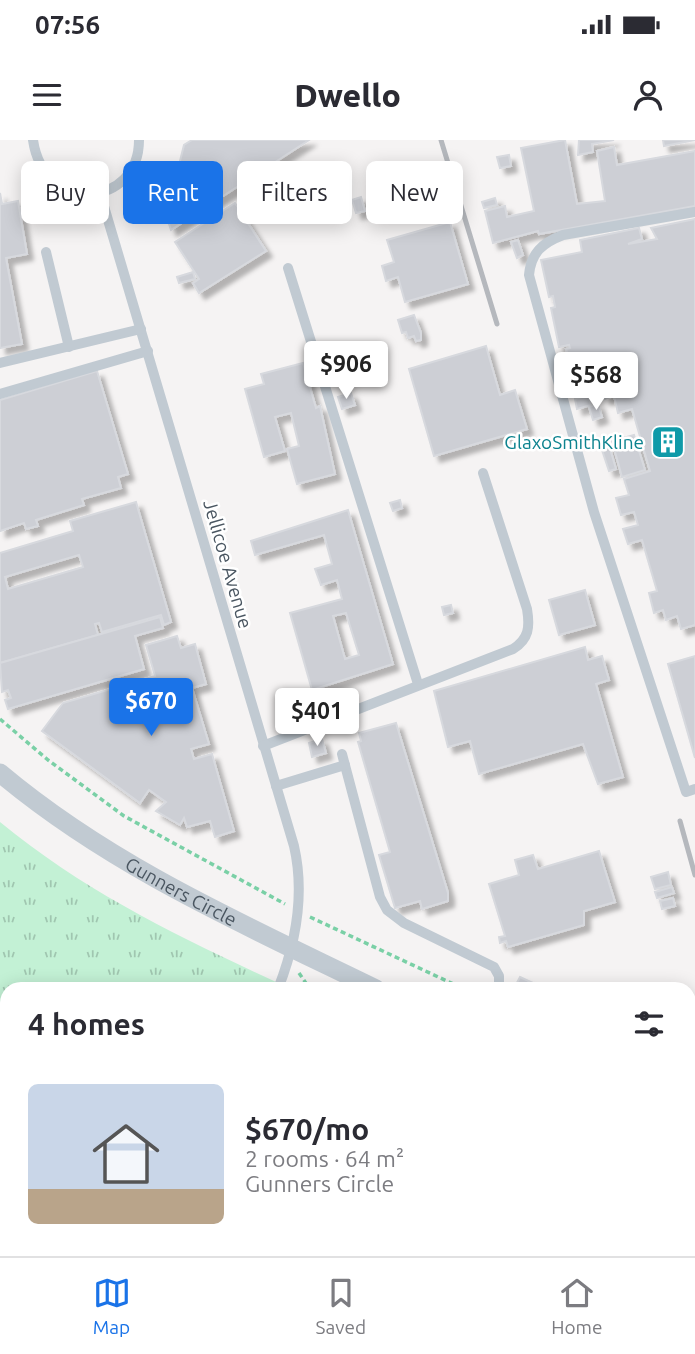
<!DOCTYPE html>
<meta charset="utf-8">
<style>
body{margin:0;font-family:Ubuntu,sans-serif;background:#f2f2f3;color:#2b2b33;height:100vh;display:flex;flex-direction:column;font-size:26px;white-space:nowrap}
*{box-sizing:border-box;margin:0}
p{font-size:23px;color:#7c7c81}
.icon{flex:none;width:38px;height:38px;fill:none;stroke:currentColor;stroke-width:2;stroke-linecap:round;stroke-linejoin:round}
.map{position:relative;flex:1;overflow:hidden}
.side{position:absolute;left:0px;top:842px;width:696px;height:275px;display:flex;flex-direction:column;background:#fff;border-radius:21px 21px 0 0;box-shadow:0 4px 18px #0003}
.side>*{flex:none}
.guide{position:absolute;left:21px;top:21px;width:654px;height:63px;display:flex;gap:14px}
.price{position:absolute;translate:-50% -60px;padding:0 16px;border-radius:7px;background:#fff;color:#222;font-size:23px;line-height:46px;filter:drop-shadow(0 2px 4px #0008)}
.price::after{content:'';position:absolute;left:50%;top:42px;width:21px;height:16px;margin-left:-10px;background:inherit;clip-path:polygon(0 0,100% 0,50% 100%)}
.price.on{background:#1a73e8;color:#fff}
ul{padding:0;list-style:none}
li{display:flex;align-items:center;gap:21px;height:175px;padding:0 28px}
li+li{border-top:2px solid #e1e1e2}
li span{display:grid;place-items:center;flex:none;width:196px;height:140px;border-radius:10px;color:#555}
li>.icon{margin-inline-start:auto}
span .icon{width:84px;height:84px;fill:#fffc;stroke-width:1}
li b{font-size:30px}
h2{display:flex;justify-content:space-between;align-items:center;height:84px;padding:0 28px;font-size:30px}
.chip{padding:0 24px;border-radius:10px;background:#fff;box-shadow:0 4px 18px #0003;font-size:24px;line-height:63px}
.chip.on{background:#1a73e8;color:#fff}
.status{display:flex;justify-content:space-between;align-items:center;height:49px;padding:0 35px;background:#fff;direction:ltr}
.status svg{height:19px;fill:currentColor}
header{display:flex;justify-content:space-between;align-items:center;height:91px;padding:0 28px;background:#fff;font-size:32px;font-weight:800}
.dock{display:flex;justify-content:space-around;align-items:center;height:98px;border-top:2px solid #e1e1e2;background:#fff;font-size:19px;color:#7c7c81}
.dock a{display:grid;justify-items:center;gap:4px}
.dock .on{color:#1a73e8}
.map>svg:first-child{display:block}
.grass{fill:url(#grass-tufts)}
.building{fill:#cdcfd5;stroke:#d7d9de;stroke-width:2;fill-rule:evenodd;filter:url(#shadow)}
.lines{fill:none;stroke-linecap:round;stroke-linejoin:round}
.path{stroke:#7ad0a6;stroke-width:3.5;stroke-dasharray:5 3.5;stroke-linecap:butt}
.lane{stroke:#c1cad2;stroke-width:10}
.street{stroke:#c1cad2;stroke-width:19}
.rail{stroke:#b5b8bd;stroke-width:5}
.labels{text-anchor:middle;stroke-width:5;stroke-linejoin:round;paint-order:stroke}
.culture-label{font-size:19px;fill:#0d838f;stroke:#fff;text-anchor:end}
.street-label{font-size:19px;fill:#4a5661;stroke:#fff}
</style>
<div class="status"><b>07:56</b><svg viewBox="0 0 49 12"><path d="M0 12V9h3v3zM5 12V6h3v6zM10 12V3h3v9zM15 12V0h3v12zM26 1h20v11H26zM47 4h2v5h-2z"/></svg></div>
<header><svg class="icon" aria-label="menu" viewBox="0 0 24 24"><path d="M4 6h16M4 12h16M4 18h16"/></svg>Dwello<svg class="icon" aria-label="person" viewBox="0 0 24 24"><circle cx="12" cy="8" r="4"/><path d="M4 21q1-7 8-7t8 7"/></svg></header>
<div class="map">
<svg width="695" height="1116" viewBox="0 0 695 1116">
<defs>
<pattern id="grass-tufts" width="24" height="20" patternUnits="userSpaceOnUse" patternTransform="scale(1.75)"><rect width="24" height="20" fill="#c3f1d5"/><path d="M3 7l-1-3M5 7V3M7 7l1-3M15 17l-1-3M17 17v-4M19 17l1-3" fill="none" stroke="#a0c6b0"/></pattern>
<filter id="shadow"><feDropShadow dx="6" dy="6" stdDeviation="2" flood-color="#0004"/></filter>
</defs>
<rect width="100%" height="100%" fill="#f5f3f3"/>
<path class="grass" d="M0,682c90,74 186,118 291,167h-284v159l-7,-3z"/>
<g class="building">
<path d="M192,0h117l-138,90 -11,-33 13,-8 11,-44z"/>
<path d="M565,0l12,64 28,-3 -8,-50 17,-4 3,18 78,-14v55l-156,28 -1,-3 -45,12 -8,-32 20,-5 2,11 27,-6 -13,-63z"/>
<path d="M579,0h35l-22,4 1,8 -15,3z"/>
<path d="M663,0h32l-31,6z"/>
<path d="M509,15l2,11 -11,2 -3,-11z"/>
<path d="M427,28l6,19 -9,2 -6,-19z"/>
<path d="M254,47l4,7 -14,9 -4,-7z"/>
<path d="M0,53l2,11 16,-3 9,53 -21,4 16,86 -22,4z"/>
<path d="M361,57l4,14 -9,2 -4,-13z"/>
<path d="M495,58l2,7 -13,3 -2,-6z"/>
<path d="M235,63l31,48 -67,42 -6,-10 6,-4 -24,-37z"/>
<path d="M695,79v406l-14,4 -4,-13 -11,4 -3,-10 -9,3 -5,-20 8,-2 -15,-51 -14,4 -5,-15 15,-4 -4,-13 -13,3 -5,-17 13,-3 -5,-16 26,-8 -18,-62 -14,4 -4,-17 -9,3 -2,-6 11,-4 -8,-26 -5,2 4,21 -27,5 -12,-42 4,-1 -1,-3 -10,2 -8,-39 4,-1 -2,-11 -4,1 -8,-37 41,-8 -2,-12 59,-12 3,11 -14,5 29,-5 -6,-11z"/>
<path d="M450,82l18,62 -63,18 -7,-25 -12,4 -4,-15 12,-4 -7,-22z"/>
<path d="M518,100l5,15 -6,3 -6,-16z"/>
<path d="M193,132l2,7 -16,4 -2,-6z"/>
<path d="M414,175l7,18v7l-5,1 -2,-5 -6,2 -2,-6 -4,1 -4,-13z"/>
<path d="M486,206l14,49 15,-5 12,39 -93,27 -25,-87z"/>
<path d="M303,223l13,45 4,-2 15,68 -38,10 -10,-35 12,-3 -8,-33 -16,4 10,34 -21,6 -19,-68 19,-5 -3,-10z"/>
<path d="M97,231l31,103 -10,3 3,11 -39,11 2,6 -48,15 2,6 -12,3 -2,-6 -24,8v-131z"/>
<path d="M351,253l4,12 -13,4 -4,-12z"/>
<path d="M588,255l3,10 -14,4 -2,-10z"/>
<path d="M598,264l4,13 -9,3 -4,-13z"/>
<path d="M634,295l11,35 -23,7 -10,-36z"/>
<path d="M609,305l7,24 -7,2 -8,-24z"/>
<path d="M400,360l2,8 -9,3 -3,-8z"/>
<path d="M136,362l35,120 -7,3 -3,-10 -59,17 -3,-9 -4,1 3,11 -98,28v-110l73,-22 -3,-10zM79,415l4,12 -75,22 -3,-12z"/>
<path d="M348,370l45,154 -81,26 -22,-77 52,-14 -5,-19 -16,5 -6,-16 17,-5 -8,-29 -69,20 -4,-14zM346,473l13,42 -14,4 -12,-43z"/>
<path d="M585,450l10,35 -36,10 -10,-35z"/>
<path d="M451,465l2,8 -9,2 -2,-8z"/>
<path d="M160,477l3,11 -28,8 9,33 -136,40 -3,-9 6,-2 -3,-8 -6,2 -2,-29z"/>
<path d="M177,496l4,12 14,-4 11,40 -14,4 17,56 -18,5 3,10 18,-5 22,77 -19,6 -5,-16 -23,6 -3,-9 -4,7 -24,-14 10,-9 -17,-12 -9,13 -98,-72 21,-28 92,-27 -9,-31z"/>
<path d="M585,507l3,13 14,-4 7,24 -13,4 27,93 -25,7 -15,-40 -104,30 -9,-33 -22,6 -14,-56z"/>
<path d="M695,516v102l-27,-94z"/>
<path d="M396,583l52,170v8l-26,8 -2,-8 -25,7 -16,-53 11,-3 -32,-110 3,-1 -2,-8z"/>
<path d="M322,599l4,14 -14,4 -3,-14z"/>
<path d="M599,711l16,51 -31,9v14l-76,22 -2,-6 -6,2 -1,-6 6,-1 -16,-52 30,-9 -4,-15 18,-5 5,14z"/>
<path d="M668,732l3,13 -16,4 -4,-12z"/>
<path d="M672,747l2,6 -17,5 -2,-6z"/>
<path d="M673,758l2,8 -13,3 -2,-8z"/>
<path d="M520,837l13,6 -3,6 -16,-1z"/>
<path d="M690,889l5,3v43l-5,-3z"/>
</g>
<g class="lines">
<g class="path">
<path d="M0,579l48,41 76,56 161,88"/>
<path d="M310,777l154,72"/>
<path d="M299,833l11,16"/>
<path d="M690,955l5,2"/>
<path d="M690,1097l5,4"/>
<path d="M0,1098l7,2"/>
<path d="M33,1110l17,6"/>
<path d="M316,1110v6"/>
<path d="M385,1110l2,6"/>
</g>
<g class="lane">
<path d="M33,0c11,75 106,68 106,0"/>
<path d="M100,53l194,653c11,48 2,97 -16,143"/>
<path d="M695,72l-132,23c-21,8 -32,18 -34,40l65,237 92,280 9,-3"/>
<path d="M46,112l23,95"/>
<path d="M288,128l130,416"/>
<path d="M0,223l141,-34"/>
<path d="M0,254l148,-43"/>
<path d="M263,606l250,-97c16,-10 17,-22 14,-40l-44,-136"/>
<path d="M342,614l38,143 7,13 17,13 90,44 5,9v13"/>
<path d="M276,646l69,-21"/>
</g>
<g class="street">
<path id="s1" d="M0,633c112,94 245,152 376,216"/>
<path d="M690,999l5,3"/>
</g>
<g class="rail">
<path d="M441,0l56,184"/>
<path d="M680,681l15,54"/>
<path d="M0,1060l7,3"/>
<path d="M0,1073l7,3"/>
<path d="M93,1110l16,6"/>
<path d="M128,1110l15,6"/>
</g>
</g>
<defs>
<g id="building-square" transform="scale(1.75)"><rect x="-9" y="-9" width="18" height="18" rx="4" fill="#0f9aa8" stroke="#fff"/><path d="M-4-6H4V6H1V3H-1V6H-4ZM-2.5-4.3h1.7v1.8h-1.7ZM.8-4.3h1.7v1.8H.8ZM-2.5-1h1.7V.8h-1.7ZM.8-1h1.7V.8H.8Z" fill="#fff"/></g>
</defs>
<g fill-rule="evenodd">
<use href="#building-square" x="668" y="302"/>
</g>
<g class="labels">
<g class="culture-label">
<text x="644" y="309">GlaxoSmithKline</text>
</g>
<g class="street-label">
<text transform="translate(228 424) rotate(74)" y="7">Jellicoe Avenue</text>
<text dy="7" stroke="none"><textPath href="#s1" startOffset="217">Gunners Circle</textPath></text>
</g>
</g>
</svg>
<b class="price" style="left:346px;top:261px">$906</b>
<b class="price" style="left:596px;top:272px">$568</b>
<b class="price on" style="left:151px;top:598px">$670</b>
<b class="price" style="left:317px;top:608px">$401</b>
<div class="guide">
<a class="chip">Buy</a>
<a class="chip on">Rent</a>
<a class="chip">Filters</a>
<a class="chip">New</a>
</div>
<section class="side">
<h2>4 homes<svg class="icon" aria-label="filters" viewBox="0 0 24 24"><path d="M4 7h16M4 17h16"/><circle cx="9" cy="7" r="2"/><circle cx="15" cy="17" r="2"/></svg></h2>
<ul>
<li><span style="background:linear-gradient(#c9d6e8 75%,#b9a48a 0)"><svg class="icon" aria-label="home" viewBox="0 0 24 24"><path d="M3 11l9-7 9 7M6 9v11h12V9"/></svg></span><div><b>$670/mo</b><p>2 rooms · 64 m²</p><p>Gunners Circle</p></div></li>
</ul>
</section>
</div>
<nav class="dock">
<a class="on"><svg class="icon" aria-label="map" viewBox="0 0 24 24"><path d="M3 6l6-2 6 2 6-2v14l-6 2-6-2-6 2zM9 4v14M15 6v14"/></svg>Map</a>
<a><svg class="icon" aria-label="saved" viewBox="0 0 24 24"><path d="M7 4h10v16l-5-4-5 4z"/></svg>Saved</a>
<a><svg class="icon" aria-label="home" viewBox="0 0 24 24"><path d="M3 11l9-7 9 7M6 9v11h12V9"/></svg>Home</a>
</nav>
